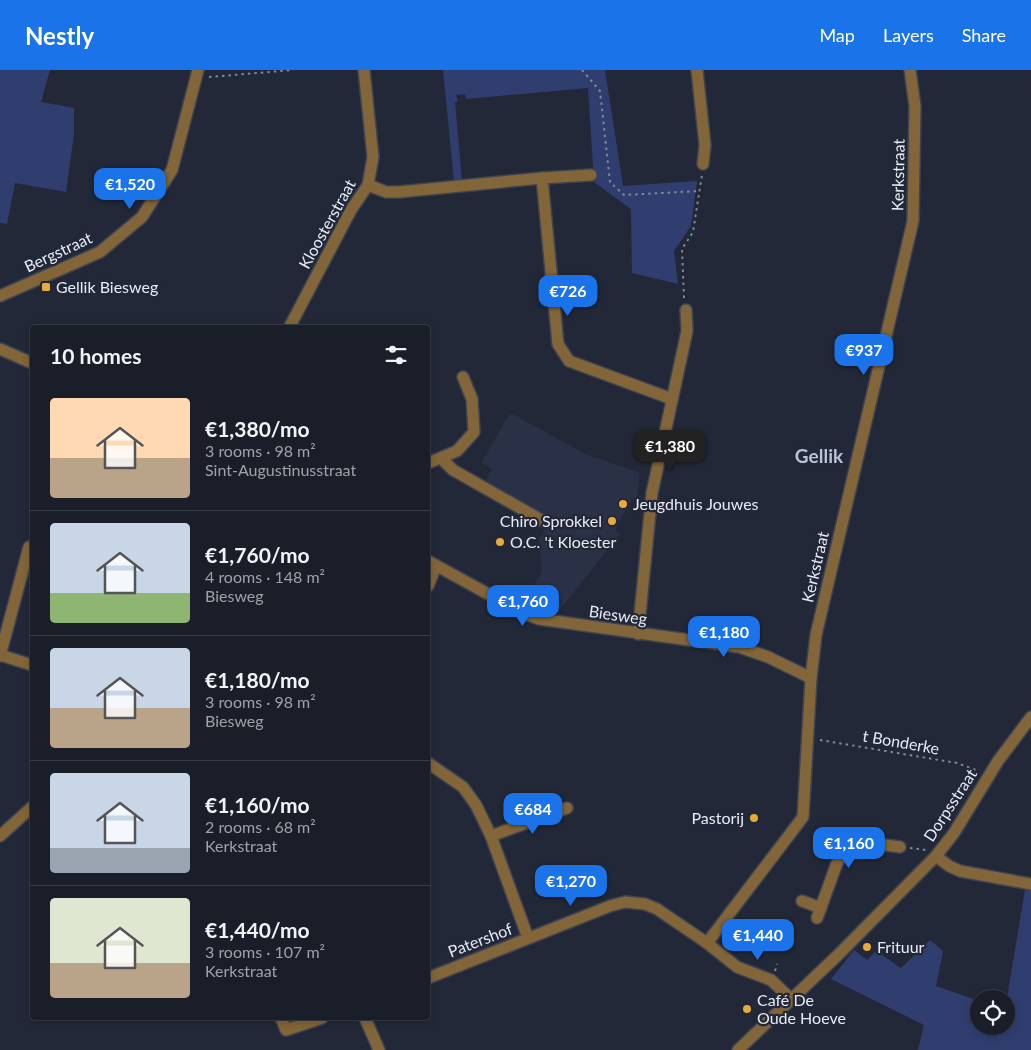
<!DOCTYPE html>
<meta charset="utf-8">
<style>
body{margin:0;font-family:Lato,sans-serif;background:#232731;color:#f1f3f6;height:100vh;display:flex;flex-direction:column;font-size:19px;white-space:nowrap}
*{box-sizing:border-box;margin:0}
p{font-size:16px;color:#9fa2a8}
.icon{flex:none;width:28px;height:28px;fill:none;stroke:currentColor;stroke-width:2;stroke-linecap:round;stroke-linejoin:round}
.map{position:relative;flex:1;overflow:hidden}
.drawer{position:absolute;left:30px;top:255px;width:400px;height:695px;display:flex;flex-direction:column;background:#1a1e29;border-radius:5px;box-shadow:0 2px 8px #0003,0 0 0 1px #383c46}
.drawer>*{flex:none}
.fabs{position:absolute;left:970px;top:920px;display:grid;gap:10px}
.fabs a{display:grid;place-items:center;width:45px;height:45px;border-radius:50%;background:#1a1e29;box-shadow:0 2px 8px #0003,0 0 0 1px #383c46;font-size:25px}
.price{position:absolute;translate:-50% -42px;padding:0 11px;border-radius:10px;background:#1a73e8;color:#fff;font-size:16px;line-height:32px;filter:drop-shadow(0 1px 2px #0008)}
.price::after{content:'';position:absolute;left:50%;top:30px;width:15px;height:11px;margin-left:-8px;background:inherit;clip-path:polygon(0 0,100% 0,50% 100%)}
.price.on{background:#222;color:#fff}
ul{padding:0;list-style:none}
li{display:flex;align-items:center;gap:15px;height:125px;padding:0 20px}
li+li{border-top:1px solid #383c46}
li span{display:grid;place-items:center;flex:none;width:140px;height:100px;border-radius:5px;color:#555}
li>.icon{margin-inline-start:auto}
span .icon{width:60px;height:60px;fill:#fffc;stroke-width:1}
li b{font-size:21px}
h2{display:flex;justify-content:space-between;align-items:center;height:60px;padding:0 20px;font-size:21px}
header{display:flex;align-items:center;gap:30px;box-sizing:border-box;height:70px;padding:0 25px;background:#1a73e8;color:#fff}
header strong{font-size:24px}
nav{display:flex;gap:28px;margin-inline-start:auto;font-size:18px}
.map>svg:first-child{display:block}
.built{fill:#2a3146}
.green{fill:#303e6f}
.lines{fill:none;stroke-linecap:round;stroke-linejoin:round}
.minor-casing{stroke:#3e4352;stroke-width:14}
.path{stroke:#838895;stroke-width:2;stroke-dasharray:2.5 4;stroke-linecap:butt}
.minor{stroke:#826538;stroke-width:11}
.poi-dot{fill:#eaaa39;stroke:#222837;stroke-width:2}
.labels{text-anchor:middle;stroke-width:4.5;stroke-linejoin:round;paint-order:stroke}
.street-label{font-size:16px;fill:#e8ebf6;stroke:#222837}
.poi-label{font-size:16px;fill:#e8ebf6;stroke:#222837;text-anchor:start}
.quarter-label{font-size:19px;font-weight:bold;fill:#bbc2d7;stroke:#222837}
</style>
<header>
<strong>Nestly</strong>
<nav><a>Map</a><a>Layers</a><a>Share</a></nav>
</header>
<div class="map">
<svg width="1031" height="980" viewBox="0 0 1031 980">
<rect width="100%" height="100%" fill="#222837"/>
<path class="built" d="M510,343l78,42 52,18 -3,26h-5l-17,30 5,5 -61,77 -9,1 -24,-12 16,-28 -3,-32 10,-18 -66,-37 9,-16 -11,-6z"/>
<g class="green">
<path d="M0,0h50l-9,32 33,6v26l-8,58 -51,-9 -8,41 -7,-1z"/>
<path d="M443,0h162l18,116 74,-5 -6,45 -17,25 4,33 -46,-11 -1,-64 -37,-27 -6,-94 -122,11 -1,-5 -9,1 2,6 -3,1 7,79h-8z"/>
<path d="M1025,820l6,1v159h-113l6,-25 -93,-46 23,-29 13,10 9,-9 25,17 29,-28 13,11 -7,35 43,15v25h27v-22z"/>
</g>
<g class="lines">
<g class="minor-casing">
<g id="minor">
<path d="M697,0l8,75 -2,19"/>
<path d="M542,108l16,166 11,17 103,38"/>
<path d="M368,115l18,7h13l143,-14 49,-3"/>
<path d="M0,226l100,-44 42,-35 30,-47 26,-100"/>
<path d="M289,258l62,-118 17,-25 5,-28 -9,-87"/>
<path d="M0,279l32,14"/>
<path d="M441,388l12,12 90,51"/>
<path d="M428,393l29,-12 17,-19 -2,-33 -9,-22"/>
<path d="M428,491l93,51 18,7 200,28 29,10 43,21"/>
<path d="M428,516l8,-20"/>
<path d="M638,564l14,-141 35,-162 -1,-21"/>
<path d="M0,585l32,10"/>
<path d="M0,586l29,-109 3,1"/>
<path d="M428,693l35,24 13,18 15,31 37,102"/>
<path d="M0,766l32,-29"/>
<path d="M491,766l76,-28"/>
<path d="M936,786l13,10 11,5 71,13"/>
<path d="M802,831l19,7"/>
<path d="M817,848l20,-55 17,-22 46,6"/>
<path d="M707,873l96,-126 8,-139 5,-43 97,-414 2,-115 -5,-36"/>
<path d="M428,908l182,-72 15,-4 20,2 12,5 50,34 30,24 34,13 20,19"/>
<path d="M281,948l5,12 36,-12"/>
<path d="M365,948l14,32"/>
<path d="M738,980l101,-96 97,-98 18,-23 44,-72 33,-44"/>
</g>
</g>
<g class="path">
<path d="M582,0l18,21 10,91 14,13 75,-4"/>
<path d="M209,7l84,-7"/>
<path d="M684,228l-2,-49 11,-17 9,-57"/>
<path d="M820,670l137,23 22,8"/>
<path d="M910,778l16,2"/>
<path d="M775,901l2,-7"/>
</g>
<use href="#minor" class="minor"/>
</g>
<g class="poi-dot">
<rect x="41" y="212" width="10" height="10" rx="2.5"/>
<circle cx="623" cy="434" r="5"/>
<circle cx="612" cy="451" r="5"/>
<circle cx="500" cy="472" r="5"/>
<circle cx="754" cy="748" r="5"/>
<circle cx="867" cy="877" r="5"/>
<circle cx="747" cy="939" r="5"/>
</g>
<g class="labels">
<g class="street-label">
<text transform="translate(898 105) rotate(-89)" y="6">Kerkstraat</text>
<text transform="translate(327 154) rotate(-61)" y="6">Kloosterstraat</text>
<text transform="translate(58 182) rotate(-25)" y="6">Bergstraat</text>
<text transform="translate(815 497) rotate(-77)" y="6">Kerkstraat</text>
<text transform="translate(618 545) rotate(8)" y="6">Biesweg</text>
<text transform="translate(901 672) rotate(10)" y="6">t Bonderke</text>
<text transform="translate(950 735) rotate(-57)" y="6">Dorpsstraat</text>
<text transform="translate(480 870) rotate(-21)" y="6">Patershof</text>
</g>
<g class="poi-label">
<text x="56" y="223">Gellik Biesweg</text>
<text x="633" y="440">Jeugdhuis Jouwes</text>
<text x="602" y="457" text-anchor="end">Chiro Sprokkel</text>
<text x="510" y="478">O.C. 't Kloester</text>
<text x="744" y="754" text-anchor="end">Pastorij</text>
<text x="877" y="883">Frituur</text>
<text x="757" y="936">Café De<tspan x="757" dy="18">Oude Hoeve</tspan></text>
</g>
<g class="quarter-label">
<text x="819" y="393">Gellik</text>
</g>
</g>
</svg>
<div class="fabs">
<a><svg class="icon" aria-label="locate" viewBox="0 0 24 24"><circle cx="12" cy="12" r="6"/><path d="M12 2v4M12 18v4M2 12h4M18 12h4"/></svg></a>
</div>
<b class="price" style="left:130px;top:140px">€1,520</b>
<b class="price" style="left:568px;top:247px">€726</b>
<b class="price" style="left:864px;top:306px">€937</b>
<b class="price on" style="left:670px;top:402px">€1,380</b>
<b class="price" style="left:523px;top:557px">€1,760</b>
<b class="price" style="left:724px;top:588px">€1,180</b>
<b class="price" style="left:533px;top:765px">€684</b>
<b class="price" style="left:849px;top:799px">€1,160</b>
<b class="price" style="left:571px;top:837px">€1,270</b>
<b class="price" style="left:758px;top:891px">€1,440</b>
<section class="drawer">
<h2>10 homes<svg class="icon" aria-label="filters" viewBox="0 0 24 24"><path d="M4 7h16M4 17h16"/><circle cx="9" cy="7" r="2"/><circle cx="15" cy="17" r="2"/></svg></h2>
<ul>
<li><span style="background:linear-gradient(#ffd9b3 60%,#b9a48a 0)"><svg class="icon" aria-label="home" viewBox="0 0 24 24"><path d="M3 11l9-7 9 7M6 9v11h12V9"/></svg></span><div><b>€1,380/mo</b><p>3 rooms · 98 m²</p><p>Sint-Augustinusstraat</p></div></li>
<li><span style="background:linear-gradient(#c9d6e8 70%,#8fb573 0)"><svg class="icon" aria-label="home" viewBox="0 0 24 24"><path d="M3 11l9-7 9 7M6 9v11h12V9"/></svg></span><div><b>€1,760/mo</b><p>4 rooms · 148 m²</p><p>Biesweg</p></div></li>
<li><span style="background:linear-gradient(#c9d6e8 60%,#b9a48a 0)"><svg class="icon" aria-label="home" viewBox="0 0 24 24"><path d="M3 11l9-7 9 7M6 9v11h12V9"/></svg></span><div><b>€1,180/mo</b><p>3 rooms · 98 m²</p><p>Biesweg</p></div></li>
<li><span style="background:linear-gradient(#c9d6e8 75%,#9aa5b1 0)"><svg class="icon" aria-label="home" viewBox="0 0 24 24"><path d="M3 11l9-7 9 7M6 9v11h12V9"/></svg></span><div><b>€1,160/mo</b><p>2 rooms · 68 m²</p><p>Kerkstraat</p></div></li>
<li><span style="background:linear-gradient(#dfe7d0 65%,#b9a48a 0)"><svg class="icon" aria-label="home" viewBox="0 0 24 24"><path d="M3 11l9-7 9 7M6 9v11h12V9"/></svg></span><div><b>€1,440/mo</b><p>3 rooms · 107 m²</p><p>Kerkstraat</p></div></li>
</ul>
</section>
</div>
